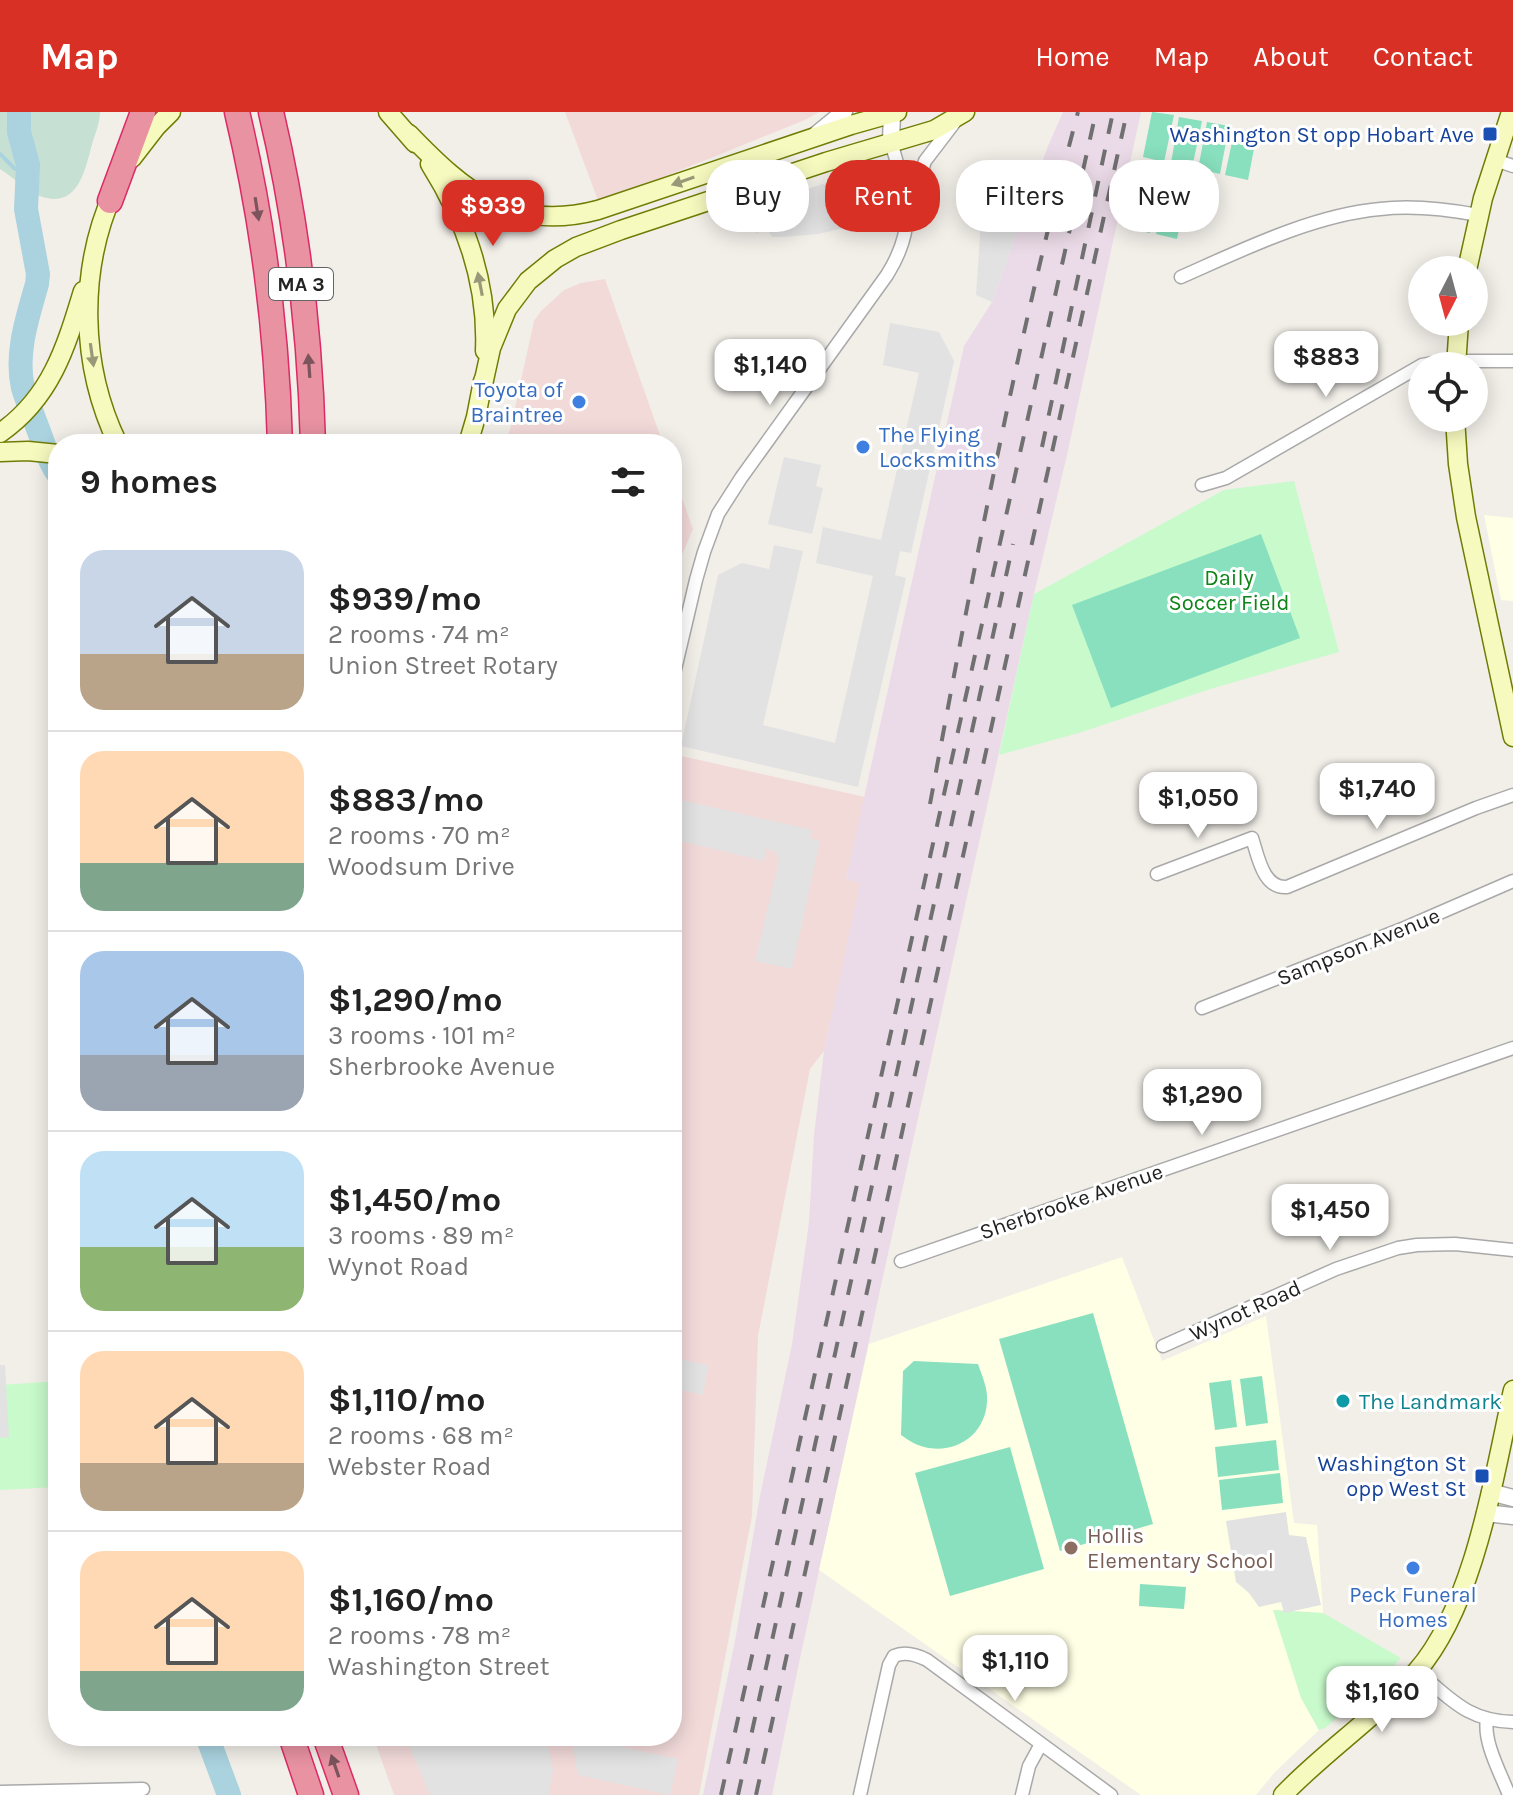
<!DOCTYPE html>
<meta charset="utf-8">
<style>
body{margin:0;font-family:Karla,sans-serif;background:#f6f6f6;color:#222;height:100vh;display:flex;flex-direction:column;font-size:30px;white-space:nowrap}
*{box-sizing:border-box;margin:0}
p{font-size:26px;color:#767676}
.icon{flex:none;width:44px;height:44px;fill:none;stroke:currentColor;stroke-width:2;stroke-linecap:round;stroke-linejoin:round}
.map{position:relative;flex:1;overflow:hidden}
.sheet{position:absolute;left:48px;top:322px;width:634px;height:1312px;display:flex;flex-direction:column;background:#fff;border-radius:32px;box-shadow:0 4px 20px #0003}
.sheet>*{flex:none}
.guide{position:absolute;left:706px;top:48px;width:686px;height:72px;display:flex;gap:16px}
.needle{width:52px;rotate:186deg}
.fabs{position:absolute;left:1408px;top:144px;display:grid;gap:16px}
.fabs a{display:grid;place-items:center;width:80px;height:80px;border-radius:50%;background:#fff;box-shadow:0 4px 20px #0003;font-size:40px}
.price{position:absolute;translate:-50% -68px;padding:0 18px;border-radius:16px;background:#fff;color:#222;font-size:26px;line-height:52px;filter:drop-shadow(0 2px 4px #0008)}
.price::after{content:'';position:absolute;left:50%;top:48px;width:24px;height:18px;margin-left:-12px;background:inherit;clip-path:polygon(0 0,100% 0,50% 100%)}
.price.active{background:#d93025;color:#fff}
ul{padding:0;list-style:none}
li{display:flex;align-items:center;gap:24px;height:200px;padding:0 32px}
li+li{border-top:2px solid #e0e0e0}
li span{display:grid;place-items:center;flex:none;width:224px;height:160px;border-radius:24px;color:#555}
li>.icon{margin-inline-start:auto}
span .icon{width:96px;height:96px;fill:#fffc;stroke-width:1}
li b{font-size:34px}
h2{display:flex;justify-content:space-between;align-items:center;height:96px;padding:0 32px;font-size:34px}
.pill{padding:0 28px;border-radius:32px;background:#fff;box-shadow:0 4px 20px #0003;font-size:28px;line-height:72px}
.pill.active{background:#d93025;color:#fff}
header{display:flex;align-items:center;gap:48px;box-sizing:border-box;height:112px;padding:0 40px;background:#d93025;color:#fff}
header strong{font-size:38px}
nav{display:flex;gap:44px;margin-inline-start:auto;font-size:28px}
.map>svg:first-child{display:block}
.commercial{fill:#f2dad9}
.industrial{fill:#ebdbe8}
.education{fill:#ffffe5}
.wetland{fill:#c6e0d4}
.park{fill:#c8facc}
.pitch{fill:#88e0be}
.parking{fill:#e2e2e2}
.lines{fill:none;stroke-linecap:round;stroke-linejoin:round}
.stream{stroke:#aad3df;stroke-width:4}
.river{stroke:#aad3df;stroke-width:24}
.minor-casing{stroke:#a9a9a9;stroke-width:15}
.tertiary-casing{stroke:#a9a9a9;stroke-width:19}
.secondary-casing{stroke:#707d05;stroke-width:21}
.motorway-casing{stroke:#dc2a67;stroke-width:27}
.minor{stroke:#fff;stroke-width:12}
.tertiary{stroke:#fff;stroke-width:16}
.secondary{stroke:#f7fabf;stroke-width:18}
.motorway{stroke:#e892a2;stroke-width:24}
.rail{stroke:#707070;stroke-width:4;stroke-dasharray:16 16;stroke-linecap:butt}
.oneway{fill:#979978}
.oneway2{fill:#7b545c}
.transit-dot{fill:#1a4fb4;stroke:#fff;stroke-width:3}
.shop-dot{fill:#3f7fe0;stroke:#fff;stroke-width:3}
.culture-dot{fill:#0f9aa8;stroke:#fff;stroke-width:3}
.education-dot{fill:#8d6e63;stroke:#fff;stroke-width:3}
.labels{text-anchor:middle;stroke-width:6;stroke-linejoin:round;paint-order:stroke}
.shield{fill:#fff;stroke:#646464;stroke-width:2}
.shield-label{font-size:20px;font-weight:bold;fill:#222}
.transit-label{font-size:22px;fill:#164399;stroke:#fff;text-anchor:end}
.shop-label{font-size:22px;fill:#366cbe;stroke:#fff;text-anchor:end}
.park-label{font-size:22px;fill:#0c8416;stroke:#fff}
.street-label{font-size:22px;fill:#222;stroke:#fff}
.culture-label{font-size:22px;fill:#0d838f;stroke:#fff;text-anchor:start}
.education-label{font-size:22px;fill:#785e54;stroke:#fff;text-anchor:start}
</style>
<header>
<strong>Map</strong>
<nav><a>Home</a><a>Map</a><a>About</a><a>Contact</a></nav>
</header>
<div class="map">
<svg width="1513" height="1683" viewBox="0 0 1513 1683">
<rect width="100%" height="100%" fill="#f2efe9"/>
<g class="commercial">
<path d="M565,0h254l-14,8 -206,83z"/>
<path d="M605,167l58,165h-158l6,-18 23,-105 7,-10 23,-21 17,-7z"/>
<path d="M672,358l21,59 -12,28 -9,38z"/>
<path d="M677,643l188,42 -19,82 15,4 -37,168 -14,18 -52,267 -6,180 -53,279h-305l-21,-59h299v-971h2z"/>
</g>
<path class="industrial" d="M1063,0h78l-74,343 -33,139 -152,687 -83,382 -27,132h-69l32,-154 25,-145 32,-152 17,-122 5,-87 10,-84 36,-168 -14,-4 118,-533 28,-44 56,-156z"/>
<g class="education">
<path d="M1484,403l29,3v83l-12,-1z"/>
<path d="M1122,1145l40,104 104,-45 28,207 23,2 6,88 -49,-3 27,87 18,33 -44,42 -19,23h-115l-322,-225 50,-226z"/>
</g>
<path class="wetland" d="M0,0h100c0,12 -6,24 -9,36 -6,22 -13,57 -44,50 -19,-4 -31,-19 -47,-29z"/>
<g class="park">
<path d="M1294,369l45,171 -129,37 -128,43 -83,23 35,-161 190,-104z"/>
<path d="M58,1269v106l-58,3v-105z"/>
<path d="M1273,1498l50,3 78,45 -23,25 -53,45 -6,2 -18,-32z"/>
</g>
<g class="pitch">
<path d="M1152,0l22,3 -10,47 -21,-5z"/>
<path d="M1179,5l23,4 -10,47 -21,-5z"/>
<path d="M1207,10l22,4 -9,48 -22,-5z"/>
<path d="M1235,16l22,5 -9,47 -23,-5z"/>
<path d="M1138,70l21,4 -9,47 -21,-4z"/>
<path d="M1166,76l21,5 -10,46 -21,-5z"/>
<path d="M1261,422l39,104 -189,70 -39,-103z"/>
<path d="M1093,1201l60,211 -93,27 -61,-212z"/>
<path d="M914,1249l64,3c4,12 10,24 9,37 -1,33 -31,54 -63,46 -8,-2 -16,-7 -23,-12l2,-64z"/>
<path d="M1262,1264l6,47 -22,3 -6,-47z"/>
<path d="M1231,1268l6,47 -22,3 -6,-47z"/>
<path d="M1276,1328l3,30 -61,7 -3,-30z"/>
<path d="M1010,1335l34,122 -94,27 -35,-123z"/>
<path d="M1280,1361l3,30 -61,7 -3,-30z"/>
<path d="M1140,1472l46,3 -2,22 -45,-3z"/>
</g>
<g class="parking">
<path d="M866,57l9,24 -38,12 7,23 -26,6 -35,3h-11l-4,-7 -12,3 -6,-19 12,-4 -1,-5z"/>
<path d="M1032,79l-40,111 -16,-7 6,-90z"/>
<path d="M890,211l49,9 15,29 -43,192 -11,-2 -5,24 11,3 -48,209 -177,-41 37,-171 24,-12 27,6 5,-24 29,6 -40,174 72,18 38,-167 -57,-13 7,-36 58,13 38,-167 -36,-8z"/>
<path d="M784,345l37,8 -5,21 7,2 -11,46 -44,-10z"/>
<path d="M672,686l140,32 -2,8 10,3 -28,128 -37,-8 24,-100 -1,-5 -4,-5 -8,-2 -2,12 -92,-22z"/>
<path d="M672,1246l36,7 -5,30 -31,-7z"/>
<path d="M0,1253h5l4,72 -9,1z"/>
<path d="M1286,1400l3,23 17,2 15,68 -37,8 -3,-11 -22,5 -10,-14 -13,-11 -10,-61z"/>
<path d="M405,1624h134l10,14 4,20 -4,25h-119z"/>
<path d="M576,1625l102,22 -8,36 -92,-20 -5,-27z"/>
</g>
<g class="lines">
<path class="stream" d="M0,42l14,14 14,6"/>
<g class="river">
<path d="M19,0v20l9,33 -2,44 12,65 -1,10c-9,32 -22,69 -14,104 4,13 10,27 15,41 6,15 10,32 20,45"/>
<path d="M207,1624l22,59"/>
</g>
<g class="minor-casing">
<g id="minor">
<path d="M1495,48l18,6"/>
<path d="M910,97l15,-48 29,-38"/>
<path d="M1181,165c61,-27 132,-62 199,-68 33,-4 66,0 98,6"/>
<path d="M1202,373l24,-7 196,-113 21,-4h70"/>
<path d="M672,570l24,-102 8,-28 14,-38 23,-36 146,-203c32,-51 19,-80 4,-133"/>
<path d="M1157,762l95,-36c6,18 11,51 35,49l189,-79 37,-13"/>
<path d="M1202,896l205,-81 106,-46"/>
<path d="M901,1149l612,-213"/>
<path d="M1163,1234l173,-77 62,-21 19,-3 38,-1 58,6"/>
<path d="M1417,1559c33,27 50,50 96,51"/>
<path d="M1487,1608c-4,22 14,54 22,75"/>
<path d="M0,1680l143,-3"/>
<path d="M860,1683l29,-130 5,-9c11,-5 23,-1 33,4l184,135"/>
<path d="M1022,1683l7,-29 12,-22"/>
</g>
</g>
<g class="tertiary-casing">
<g id="tertiary">
<path d="M817,22l27,-22"/>
<path d="M891,30l1,-30"/>
<path d="M1490,1380l23,6"/>
<path d="M1485,1401l28,3"/>
</g>
</g>
<g class="secondary-casing">
<g id="secondary">
<path d="M388,0l27,31"/>
<path d="M409,22c56,58 103,99 189,76l253,-85 46,-13"/>
<path d="M132,46l24,-31 15,-15"/>
<path d="M430,52c36,57 58,119 55,187"/>
<path d="M114,79c-36,79 -34,175 4,253"/>
<path d="M1467,158l16,-72 28,-86"/>
<path d="M1456,254l3,-44"/>
<path d="M482,277l9,-41 16,-39 21,-28 27,-22 21,-12 45,-17 205,-68 108,-32 31,-18"/>
<path d="M1455,306l3,46 8,53 47,220"/>
<path d="M0,321c51,-35 66,-86 83,-142"/>
<path d="M468,332l8,-27 7,-36"/>
<path d="M0,340l28,-1 30,3"/>
<path d="M1283,1683c42,-44 94,-78 134,-124 58,-67 77,-196 96,-281"/>
</g>
</g>
<g class="motorway-casing">
<g id="motorway">
<path d="M237,0c26,109 40,220 43,332"/>
<path d="M271,0c26,109 39,220 42,332"/>
<path d="M110,89l33,-89"/>
<path d="M291,1624l20,59"/>
<path d="M325,1624l21,59"/>
</g>
</g>
<use href="#minor" class="minor"/>
<use href="#tertiary" class="tertiary"/>
<use href="#secondary" class="secondary"/>
<use href="#motorway" class="motorway"/>
<g class="rail">
<path d="M1042,335l71,-335"/>
<path d="M930,692c43,-232 87,-464 148,-692"/>
<path d="M721,1683l375,-1683"/>
<path d="M738,1683l275,-1251"/>
<path d="M756,1683l371,-1683"/>
</g>
</g>
<defs><path id="oneway-solid" d="M-6-.8H1V-3.2L6.5 0L1 3.2V.8H-6Z" transform="scale(2)"/></defs>
<g class="oneway">
<use href="#oneway-solid" transform="translate(683 69) rotate(161)"/>
<use href="#oneway-solid" transform="translate(480 172) rotate(-101)"/>
<use href="#oneway-solid" transform="translate(92 243) rotate(82)"/>
</g>
<g class="oneway2">
<use href="#oneway-solid" transform="translate(257 97) rotate(81)"/>
<use href="#oneway-solid" transform="translate(309 254) rotate(-94)"/>
<use href="#oneway-solid" transform="translate(335 1654) rotate(-109)"/>
</g>
<g class="transit-dot">
<rect x="1482" y="14" width="16" height="16" rx="4"/>
<rect x="1474" y="1356" width="16" height="16" rx="4"/>
</g>
<g class="shop-dot">
<circle cx="579" cy="290" r="8"/>
<circle cx="863" cy="335" r="8"/>
<circle cx="1413" cy="1456" r="8"/>
</g>
<circle class="culture-dot" cx="1343" cy="1289" r="8"/>
<circle class="education-dot" cx="1071" cy="1436" r="8"/>
<g class="labels">
<rect class="shield" x="269" y="156" width="64" height="32" rx="6"/>
<g class="shield-label">
<text x="301" y="179">MA 3</text>
</g>
<g class="transit-label">
<text x="1474" y="30">Washington St opp Hobart Ave</text>
<text x="1466" y="1359">Washington St<tspan x="1466" dy="25">opp West St</tspan></text>
</g>
<g class="shop-label">
<text x="563" y="285">Toyota of<tspan x="563" dy="25">Braintree</tspan></text>
<text x="879" y="330" text-anchor="start">The Flying<tspan x="879" dy="25">Locksmiths</tspan></text>
<text x="1413" y="1490" text-anchor="middle">Peck Funeral<tspan x="1413" dy="25">Homes</tspan></text>
</g>
<g class="park-label">
<text x="1229" y="473">Daily<tspan x="1229" dy="25">Soccer Field</tspan></text>
</g>
<g class="street-label">
<text transform="translate(1358 834) rotate(-22)" y="8">Sampson Avenue</text>
<text transform="translate(1071 1089) rotate(-19)" y="8">Sherbrooke Avenue</text>
<text transform="translate(1245 1198) rotate(-24)" y="8">Wynot Road</text>
</g>
<g class="culture-label">
<text x="1359" y="1297">The Landmark</text>
</g>
<g class="education-label">
<text x="1087" y="1431">Hollis<tspan x="1087" dy="25">Elementary School</tspan></text>
</g>
</g>
</svg>
<div class="fabs">
<a><svg class="needle" viewBox="-14 -14 28 28"><path d="M0-13l5 13h-10z" fill="#e53935"/><path d="M0 13l5-13h-10z" fill="#767676"/></svg></a>
<a><svg class="icon" aria-label="locate" viewBox="0 0 24 24"><circle cx="12" cy="12" r="6"/><path d="M12 2v4M12 18v4M2 12h4M18 12h4"/></svg></a>
</div>
<b class="price active" style="left:493px;top:136px">$939</b>
<b class="price" style="left:1326px;top:287px">$883</b>
<b class="price" style="left:770px;top:295px">$1,140</b>
<b class="price" style="left:1377px;top:719px">$1,740</b>
<b class="price" style="left:1198px;top:728px">$1,050</b>
<b class="price" style="left:1202px;top:1025px">$1,290</b>
<b class="price" style="left:1330px;top:1140px">$1,450</b>
<b class="price" style="left:1015px;top:1591px">$1,110</b>
<b class="price" style="left:1382px;top:1622px">$1,160</b>
<div class="guide">
<a class="pill">Buy</a>
<a class="pill active">Rent</a>
<a class="pill">Filters</a>
<a class="pill">New</a>
</div>
<section class="sheet">
<h2>9 homes<svg class="icon" aria-label="filters" viewBox="0 0 24 24"><path d="M4 7h16M4 17h16"/><circle cx="9" cy="7" r="2"/><circle cx="15" cy="17" r="2"/></svg></h2>
<ul>
<li><span style="background:linear-gradient(#c9d6e8 65%,#b9a48a 0)"><svg class="icon" aria-label="home" viewBox="0 0 24 24"><path d="M3 11l9-7 9 7M6 9v11h12V9"/></svg></span><div><b>$939/mo</b><p>2 rooms · 74 m²</p><p>Union Street Rotary</p></div></li>
<li><span style="background:linear-gradient(#ffd9b3 70%,#7fa58c 0)"><svg class="icon" aria-label="home" viewBox="0 0 24 24"><path d="M3 11l9-7 9 7M6 9v11h12V9"/></svg></span><div><b>$883/mo</b><p>2 rooms · 70 m²</p><p>Woodsum Drive</p></div></li>
<li><span style="background:linear-gradient(#a9c7e8 65%,#9aa5b1 0)"><svg class="icon" aria-label="home" viewBox="0 0 24 24"><path d="M3 11l9-7 9 7M6 9v11h12V9"/></svg></span><div><b>$1,290/mo</b><p>3 rooms · 101 m²</p><p>Sherbrooke Avenue</p></div></li>
<li><span style="background:linear-gradient(#bfe0f5 60%,#8fb573 0)"><svg class="icon" aria-label="home" viewBox="0 0 24 24"><path d="M3 11l9-7 9 7M6 9v11h12V9"/></svg></span><div><b>$1,450/mo</b><p>3 rooms · 89 m²</p><p>Wynot Road</p></div></li>
<li><span style="background:linear-gradient(#ffd9b3 70%,#b9a48a 0)"><svg class="icon" aria-label="home" viewBox="0 0 24 24"><path d="M3 11l9-7 9 7M6 9v11h12V9"/></svg></span><div><b>$1,110/mo</b><p>2 rooms · 68 m²</p><p>Webster Road</p></div></li>
<li><span style="background:linear-gradient(#ffd9b3 75%,#7fa58c 0)"><svg class="icon" aria-label="home" viewBox="0 0 24 24"><path d="M3 11l9-7 9 7M6 9v11h12V9"/></svg></span><div><b>$1,160/mo</b><p>2 rooms · 78 m²</p><p>Washington Street</p></div></li>
</ul>
</section>
</div>
